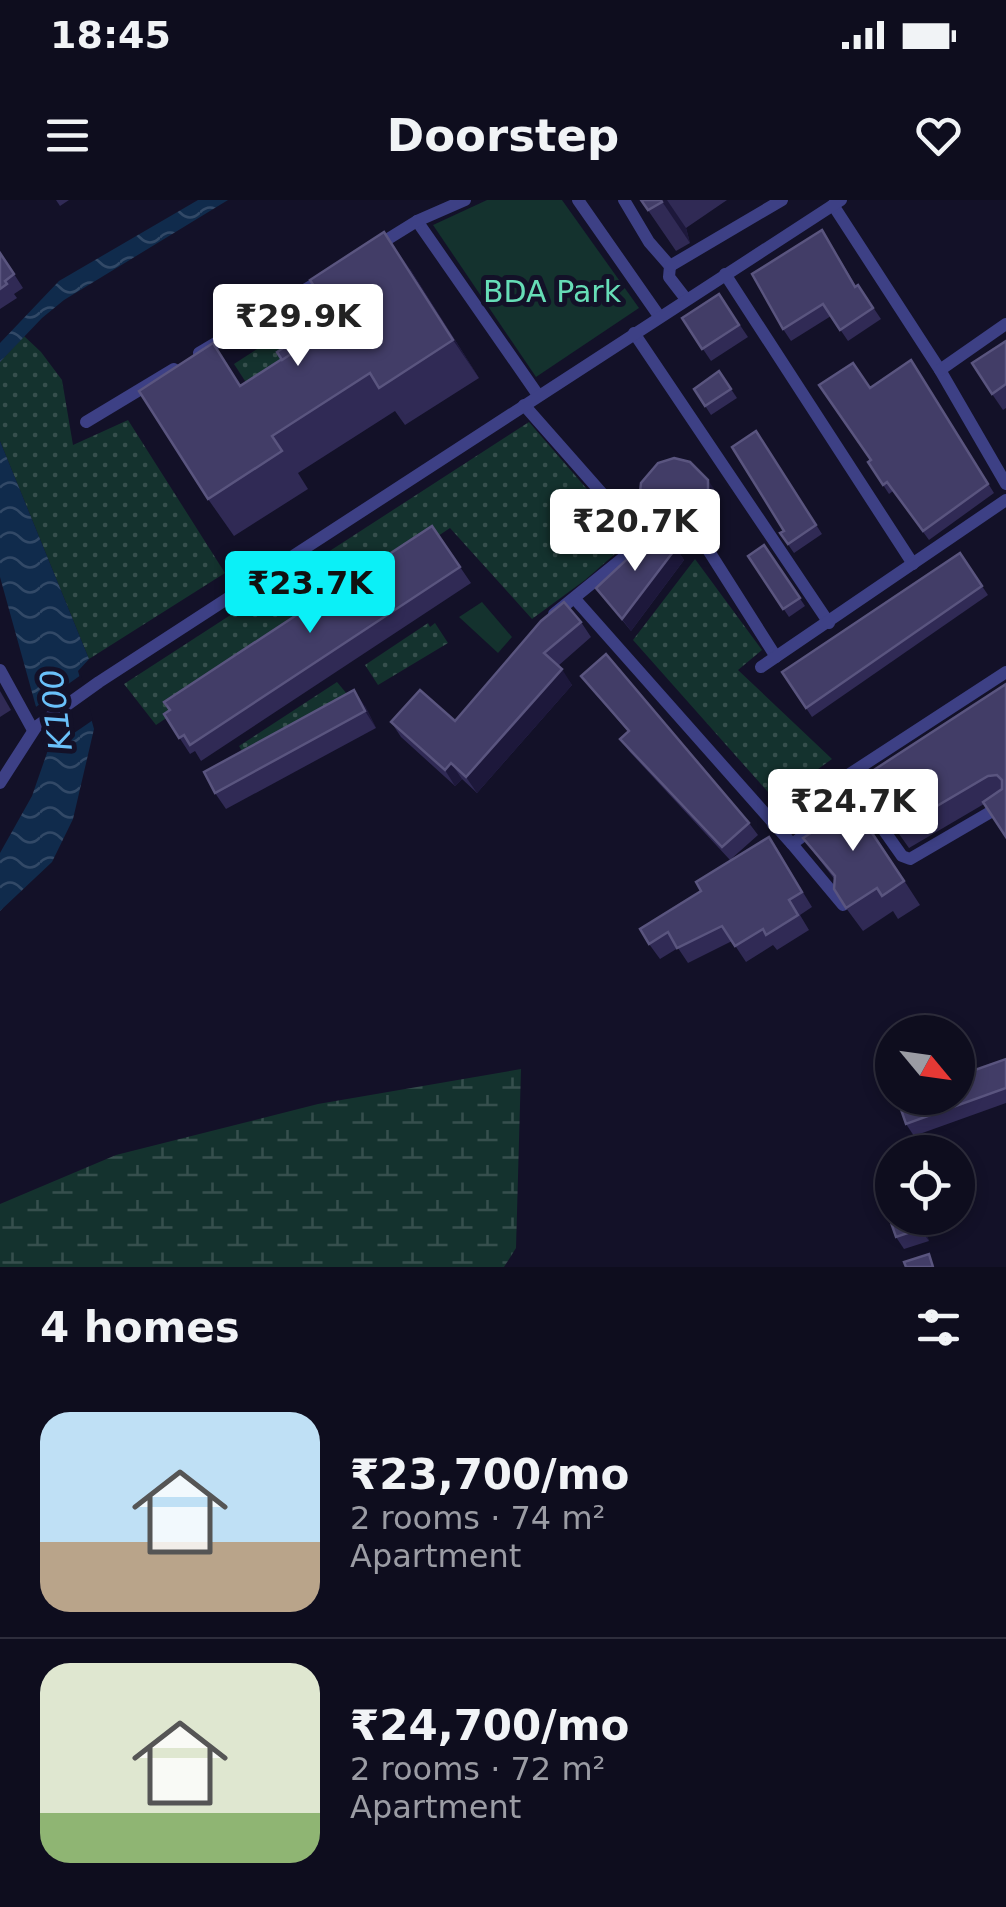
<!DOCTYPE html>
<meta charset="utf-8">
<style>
body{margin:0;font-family:"DejaVu Sans",sans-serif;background:#1c1b2b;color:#f1f3f6;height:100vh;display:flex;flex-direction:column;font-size:38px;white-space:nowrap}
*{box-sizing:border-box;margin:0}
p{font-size:32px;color:#9b9ca4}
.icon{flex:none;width:55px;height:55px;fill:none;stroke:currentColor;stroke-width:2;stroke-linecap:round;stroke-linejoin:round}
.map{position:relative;height:1067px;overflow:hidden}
.details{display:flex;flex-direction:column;background:#0e0d1e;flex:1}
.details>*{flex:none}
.needle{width:65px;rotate:119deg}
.tools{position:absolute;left:875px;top:815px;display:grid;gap:20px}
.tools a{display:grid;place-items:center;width:100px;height:100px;border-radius:50%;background:#0e0d1e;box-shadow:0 5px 15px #0003,0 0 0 2px #2e2d3c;font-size:50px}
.price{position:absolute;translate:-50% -85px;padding:0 22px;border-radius:10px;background:#fff;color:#222;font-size:32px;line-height:65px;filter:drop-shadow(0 2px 5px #0008)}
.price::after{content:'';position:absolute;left:50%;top:60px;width:30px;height:22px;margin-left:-15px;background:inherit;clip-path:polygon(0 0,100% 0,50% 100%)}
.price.current{background:#0bf0f7;color:#111}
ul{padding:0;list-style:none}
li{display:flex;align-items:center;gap:30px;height:250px;padding:0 40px}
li+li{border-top:2px solid #2e2d3c}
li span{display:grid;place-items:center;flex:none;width:280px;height:200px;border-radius:30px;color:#555}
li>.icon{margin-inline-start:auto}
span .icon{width:120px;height:120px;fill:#fffc;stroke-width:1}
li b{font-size:42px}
h2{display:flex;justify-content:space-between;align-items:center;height:120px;padding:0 40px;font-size:42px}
.status{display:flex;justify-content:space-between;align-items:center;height:70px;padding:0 50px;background:#0e0d1e;direction:ltr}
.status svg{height:28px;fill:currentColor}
header{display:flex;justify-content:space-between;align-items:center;height:130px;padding:0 40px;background:#0e0d1e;font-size:45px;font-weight:700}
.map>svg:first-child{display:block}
.grass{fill:url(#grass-dots)}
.wetland{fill:url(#wetland-marsh)}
.park{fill:#14322e}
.water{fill:url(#water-waves)}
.pier{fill:#131128}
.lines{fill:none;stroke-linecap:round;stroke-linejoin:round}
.minor{stroke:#3d4085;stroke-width:12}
.wall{fill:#302a55}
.shaded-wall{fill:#1d183b}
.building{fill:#423d67;stroke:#5a557f;stroke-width:2.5}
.labels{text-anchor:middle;stroke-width:10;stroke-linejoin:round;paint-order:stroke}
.park-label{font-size:30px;fill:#66ddb7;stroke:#131128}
.water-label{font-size:32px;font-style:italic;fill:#6ac1fa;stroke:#131128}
</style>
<div class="status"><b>18:45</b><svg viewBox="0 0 49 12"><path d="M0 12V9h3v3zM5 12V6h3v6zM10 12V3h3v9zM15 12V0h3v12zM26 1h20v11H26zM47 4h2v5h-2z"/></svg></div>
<header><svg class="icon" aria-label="menu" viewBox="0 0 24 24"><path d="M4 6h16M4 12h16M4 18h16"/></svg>Doorstep<svg class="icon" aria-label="heart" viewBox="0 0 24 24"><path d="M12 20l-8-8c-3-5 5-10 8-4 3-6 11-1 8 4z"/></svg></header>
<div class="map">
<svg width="1006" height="1067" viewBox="0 0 1006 1067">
<defs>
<pattern id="grass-dots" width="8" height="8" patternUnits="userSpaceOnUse" patternTransform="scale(2.5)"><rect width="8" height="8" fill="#14322e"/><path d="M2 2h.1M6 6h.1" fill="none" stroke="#364f4d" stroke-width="1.8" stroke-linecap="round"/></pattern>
<pattern id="wetland-marsh" width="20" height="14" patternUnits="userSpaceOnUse" patternTransform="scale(2.5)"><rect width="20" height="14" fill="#14322e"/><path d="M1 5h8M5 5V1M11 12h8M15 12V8" fill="none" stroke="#364f4d"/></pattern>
<pattern id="water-waves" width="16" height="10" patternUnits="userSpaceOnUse" patternTransform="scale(2.5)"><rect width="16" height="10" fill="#102b4c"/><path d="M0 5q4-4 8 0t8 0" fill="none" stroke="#324967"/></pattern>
</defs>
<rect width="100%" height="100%" fill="#131128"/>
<g class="grass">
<path d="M324,106l26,40 -90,58 -26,-40z"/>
<path d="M24,136l17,16 21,28 11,65 55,-25 97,153 -136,86 -89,-218v-79z"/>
<path d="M529,222l102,118 -46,40 -53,39 -82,-91 -294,197 -32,-41z"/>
<path d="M695,359l67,91 -24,20 94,89 -57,41 -142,-160z"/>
<path d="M428,423l2,4 5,-4 13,20 -70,42 -13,-20z"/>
<path d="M337,482l15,18 -107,56 -6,-10z"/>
</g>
<path class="wetland" d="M521,869l-5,179 -12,19h-504v-63l116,-49 202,-51z"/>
<g class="park">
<path d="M487,0h75l77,108 -103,69 -103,-152z"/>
<path d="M482,402l30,35 -14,16 -39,-36z"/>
</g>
<g class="water">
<path d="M198,0h30l-164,100 -22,18 -42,44v-19l59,-62z"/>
<path d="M0,241l89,218 -11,12 16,58 -21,90 -21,43 -52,49v-58l32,-57 16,-46 -48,-173z"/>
</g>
<path class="pier" d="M81,475l12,45 -48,33 -12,-44z"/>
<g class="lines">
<g class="minor">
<path d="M578,0l81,116"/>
<path d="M624,0l25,42 21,24 -1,11 17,22"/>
<path d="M833,5l107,165 66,114"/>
<path d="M417,21l121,174"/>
<path d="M375,47l42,-26 48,-21"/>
<path d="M670,66l112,-66"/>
<path d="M725,74l188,290"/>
<path d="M634,133l195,290"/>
<path d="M199,153l129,-77"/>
<path d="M940,170l66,-46"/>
<path d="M524,205l120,136 -90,73"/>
<path d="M86,222l88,-53"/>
<path d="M705,345l71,112"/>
<path d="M575,399l217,245 89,-65"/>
<path d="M761,467l245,-167"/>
<path d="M0,470l33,60"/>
<path d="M0,583l36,-56 63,-45 742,-482"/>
<path d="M859,595l43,61 8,3 96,-56"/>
<path d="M773,624l233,-152"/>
<path d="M792,644l51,61"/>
</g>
</g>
<g class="wall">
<path d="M56,0h13l-9,6z"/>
<path d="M641,0h86l-41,28 4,15 -14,8z"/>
<path d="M822,30l34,56 2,-1 23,34 -33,22 -17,-25 -40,25 -8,-12z"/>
<path d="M0,52l23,36 -9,6 3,4 -17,11z"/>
<path d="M410,69l69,109 -74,47 -10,-14 -97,62 10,16 -74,47 -26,-37 34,-114 96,-62z"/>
<path d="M719,94l29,43 -37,24 -29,-43z"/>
<path d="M1006,141v67l-3,2 -11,-16z"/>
<path d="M911,160l83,133 -65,47 -36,-49 -4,3 -21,-32 3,-2 -1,-72z"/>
<path d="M719,171l18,27 -26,17 -17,-26z"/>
<path d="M756,231l66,103 -28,19 -14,-20 4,-2z"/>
<path d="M719,296v28l-9,12h-9l-6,8 -19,4 8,12 -53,71 -35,-43 71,-46 -22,-30z"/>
<path d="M432,326l39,57 -270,178 -6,-10 -5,3 -26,-40z"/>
<path d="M764,345l41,61 -16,11 -41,-61z"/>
<path d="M960,353l28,42 -176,122 -30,-45z"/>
<path d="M581,422l10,15 -33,29 14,19 -95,108 -15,-14 -7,7 -54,-49 -10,-15 64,-1z"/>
<path d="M581,476l168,147 9,12 -28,25 -101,-109 -9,-12 8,-7z"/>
<path d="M1006,484v153l-22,-33 -75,44 -49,-69z"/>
<path d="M0,491l11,19 -11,7z"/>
<path d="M365,506l11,22 -150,81 -11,-16z"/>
<path d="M863,617l57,88 -22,14 -5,-8 -30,20 -17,-23 -11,-28 -32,-42z"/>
<path d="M769,637l43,70 -12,8 9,15 -32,20 -4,-5 -27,17 -14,-21 -44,22 -10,-15 -18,11 -11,-15 52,-53z"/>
<path d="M1006,859v44l-92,33 -8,-12z"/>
<path d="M921,1018l8,23 -25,8 -8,-12z"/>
</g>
<g class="shaded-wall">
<path d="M661,0h6l19,28 4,15z"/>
<path d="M384,32l26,37 69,109 -26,-38z"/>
<path d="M708,280l11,16v28l-9,12 -12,-16z"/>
<path d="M689,320l12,16 -6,8 -11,-16z"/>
<path d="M676,348l8,12 -53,71 -9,-12z"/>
<path d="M562,469l10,16 -95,108 -11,-16z"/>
<path d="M354,490l11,16 11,22 -11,-17z"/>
<path d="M451,563l11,16 -7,7 -10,-16z"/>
<path d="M916,1018h5l8,23 -9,-12z"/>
</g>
<g class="building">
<path d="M641,0h20l1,2 -14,8z"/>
<path d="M822,30l33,57 3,-2 15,23 -33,22 -17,-26 -40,25 -31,-55z"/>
<path d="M384,32l69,108 -74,48 -9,-15 -98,63 10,15 -74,48 -69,-108 74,-48 27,43 98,-63 -28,-43z"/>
<path d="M0,53l14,21 -9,7 2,3 -7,5z"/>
<path d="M719,94l20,31 -37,24 -20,-31z"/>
<path d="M295,140l5,8 -18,12 -5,-8z"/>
<path d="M1006,141v43l-14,10 -20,-31z"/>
<path d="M911,160l77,124 -65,47 -36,-49 -4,3 -15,-23 3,-2 -52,-75 34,-22 17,25z"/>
<path d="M719,171l12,18 -26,17 -11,-17z"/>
<path d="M756,231l60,94 -28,19 -8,-11 4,-2 -52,-84z"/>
<path d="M674,258l16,4 18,18v28l-10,12h-9l-5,8 -23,5 -16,-21 -5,-19 1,-10 17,-20z"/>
<path d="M432,326l28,41 -270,178 -6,-10 -5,3 -15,-24 6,-4 -6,-8z"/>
<path d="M655,333l21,15 -54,71 -26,-31z"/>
<path d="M764,345l36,53 -17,11 -35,-53z"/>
<path d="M960,353l22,33 -176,122 -24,-36z"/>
<path d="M564,402l17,20 -37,31 18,16 -96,108 -15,-14 -6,7 -54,-48 29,-32 35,31 86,-100z"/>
<path d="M606,454l143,169 -27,24 -102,-108 9,-8 -48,-55z"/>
<path d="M1006,484v153l-23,-35 19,-13v-9l-5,-5 -9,1 -92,54 -36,-51z"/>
<path d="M354,490l11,21 -150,82 -11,-21z"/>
<path d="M846,594l58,87 -22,15 -5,-8 -31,20 -12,-19 1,-13 -32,-38 31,-20 -8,-11z"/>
<path d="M769,637l33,55 -13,8 9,15 -32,20 -3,-6 -28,17 -13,-20 -45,22 -9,-16 -19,12 -9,-15 61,-38 -5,-9z"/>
<path d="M1006,859v29l-100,36 -9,-26h61v-22z"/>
<path d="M892,984v34h24l4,11 -24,8 -17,-49z"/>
<path d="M929,1054l4,13h-27l-2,-5z"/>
</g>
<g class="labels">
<g class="park-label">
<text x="552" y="102">BDA Park</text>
</g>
<g class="water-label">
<text transform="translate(56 510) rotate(-97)" y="11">K100</text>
</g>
</g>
</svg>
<div class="tools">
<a><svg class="needle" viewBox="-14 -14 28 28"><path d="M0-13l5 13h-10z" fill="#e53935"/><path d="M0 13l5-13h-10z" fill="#9b9ca4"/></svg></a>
<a><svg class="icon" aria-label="locate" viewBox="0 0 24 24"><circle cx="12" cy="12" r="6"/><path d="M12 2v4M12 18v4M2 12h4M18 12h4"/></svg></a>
</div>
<b class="price" style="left:298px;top:169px">₹29.9K</b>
<b class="price" style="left:635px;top:374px">₹20.7K</b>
<b class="price current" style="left:310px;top:436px">₹23.7K</b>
<b class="price" style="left:853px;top:654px">₹24.7K</b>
</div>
<section class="details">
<h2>4 homes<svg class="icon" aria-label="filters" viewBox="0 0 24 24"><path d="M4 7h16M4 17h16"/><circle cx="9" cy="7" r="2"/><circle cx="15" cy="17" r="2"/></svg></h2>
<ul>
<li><span style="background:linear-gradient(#bfe0f5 65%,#b9a48a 0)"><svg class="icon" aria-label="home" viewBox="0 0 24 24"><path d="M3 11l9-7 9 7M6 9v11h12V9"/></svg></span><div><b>₹23,700/mo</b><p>2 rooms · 74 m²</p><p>Apartment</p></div></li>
<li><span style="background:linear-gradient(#dfe7d0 75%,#8fb573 0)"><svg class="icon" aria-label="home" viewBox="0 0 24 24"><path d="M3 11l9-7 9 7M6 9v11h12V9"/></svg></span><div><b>₹24,700/mo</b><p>2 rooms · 72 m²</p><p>Apartment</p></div></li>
</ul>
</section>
